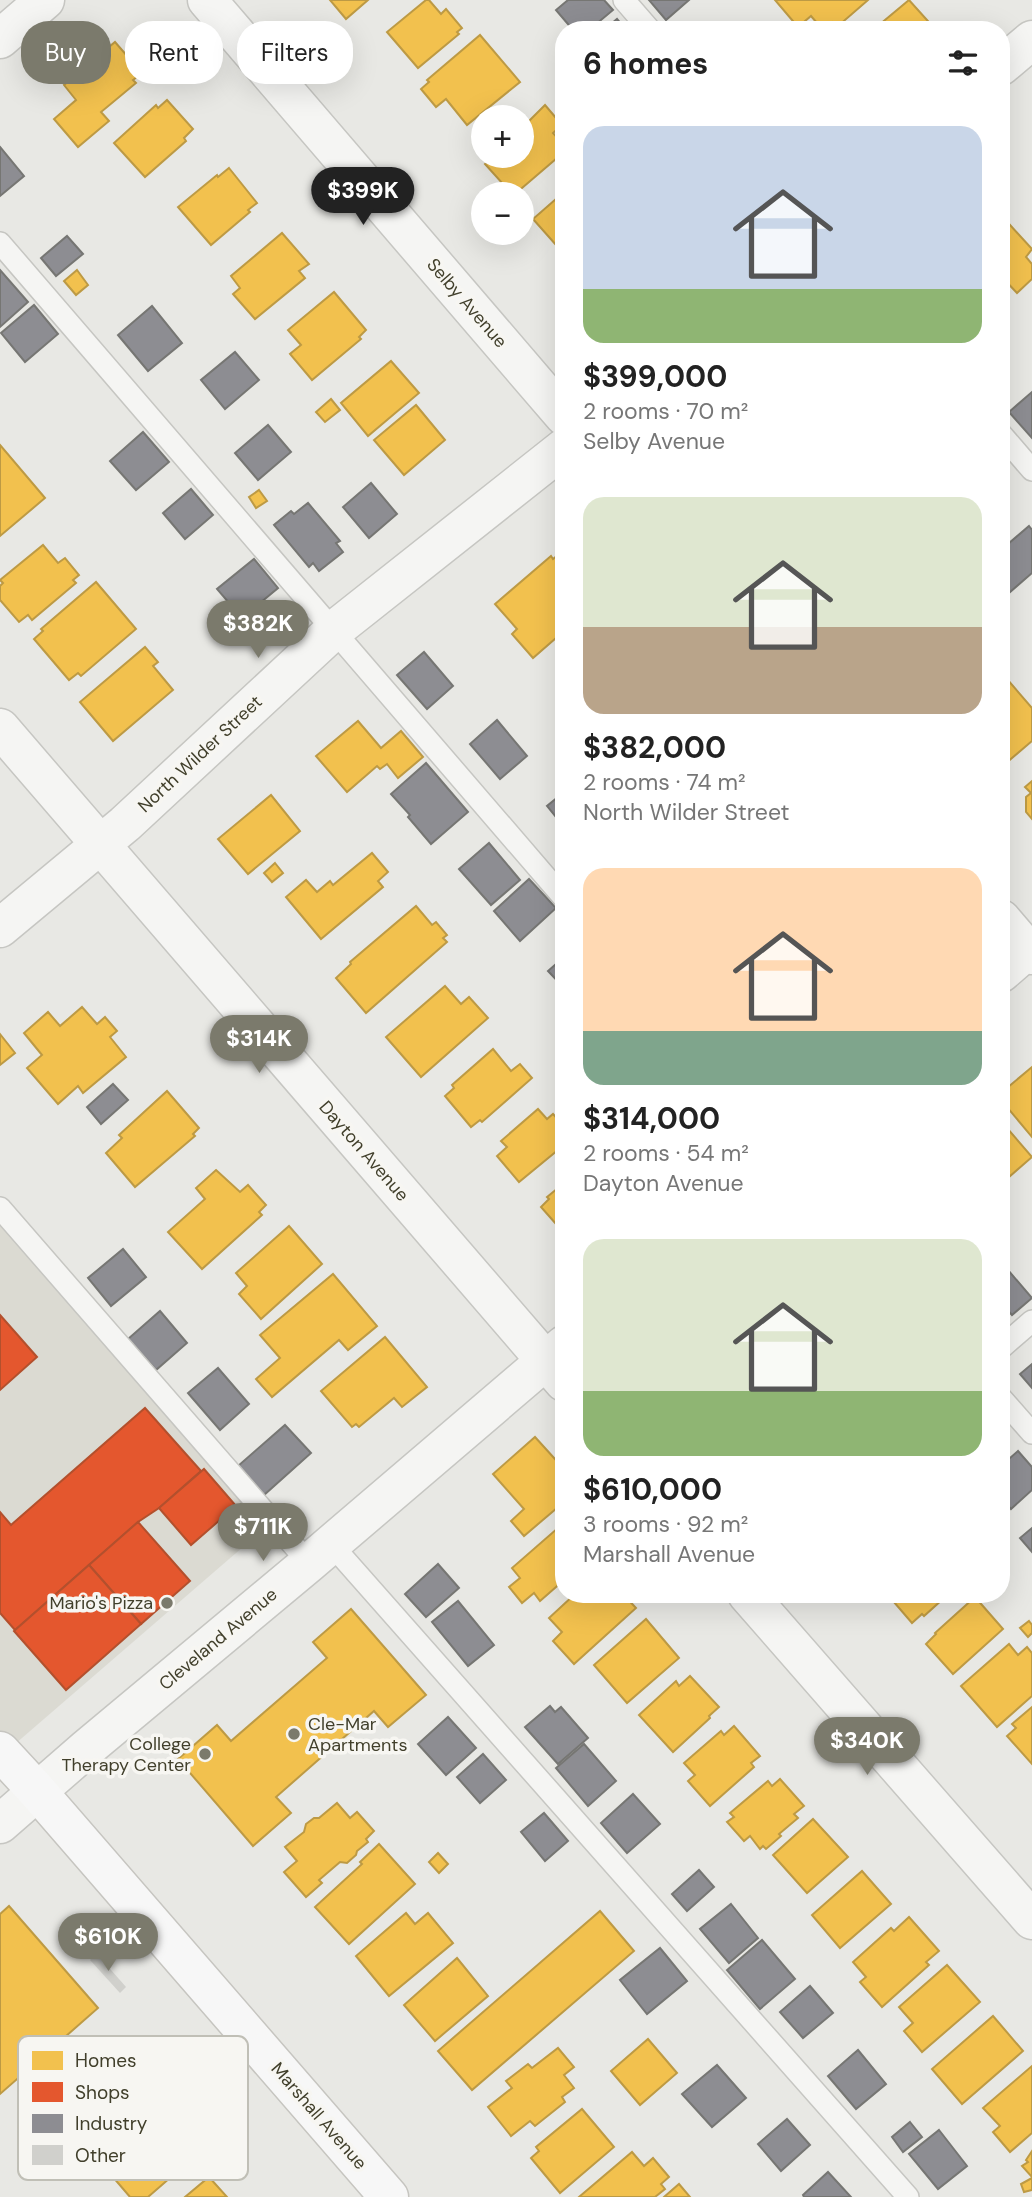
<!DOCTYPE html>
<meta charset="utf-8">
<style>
body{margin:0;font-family:"DM Sans",sans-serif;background:#f2f2f2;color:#222;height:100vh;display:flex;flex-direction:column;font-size:26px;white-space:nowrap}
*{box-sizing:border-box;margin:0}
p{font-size:23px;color:#767676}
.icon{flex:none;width:38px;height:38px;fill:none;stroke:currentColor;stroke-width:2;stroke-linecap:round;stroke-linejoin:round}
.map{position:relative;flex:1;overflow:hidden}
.panel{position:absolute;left:555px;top:21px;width:455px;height:1582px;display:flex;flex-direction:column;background:#fff;border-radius:28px;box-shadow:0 7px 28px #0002}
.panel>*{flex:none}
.hud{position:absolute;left:21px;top:21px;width:429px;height:63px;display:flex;gap:14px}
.fabs{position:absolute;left:471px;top:105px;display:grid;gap:14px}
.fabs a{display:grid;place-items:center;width:63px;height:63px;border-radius:50%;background:#fff;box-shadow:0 7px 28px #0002;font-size:35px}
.price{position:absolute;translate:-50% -60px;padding:0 16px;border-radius:24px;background:#7b7a6c;color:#fff;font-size:23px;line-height:46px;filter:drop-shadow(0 2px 4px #0008)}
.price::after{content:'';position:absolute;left:50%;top:42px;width:21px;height:16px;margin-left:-10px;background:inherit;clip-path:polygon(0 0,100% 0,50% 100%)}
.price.on{background:#222;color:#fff}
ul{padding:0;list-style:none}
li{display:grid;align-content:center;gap:14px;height:371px;padding:0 28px}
li span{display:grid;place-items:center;height:217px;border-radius:21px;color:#555}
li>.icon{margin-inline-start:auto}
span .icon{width:126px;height:126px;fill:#fffc;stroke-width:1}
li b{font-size:30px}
h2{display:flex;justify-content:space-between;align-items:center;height:84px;padding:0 28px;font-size:30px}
.pill{padding:0 24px;border-radius:28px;background:#fff;box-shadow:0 7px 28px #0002;font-size:24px;line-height:63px}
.pill.on{background:#7b7a6c;color:#fff}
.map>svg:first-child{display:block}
.built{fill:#dbdad2}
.homes{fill:#f2c14e;stroke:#bd9a44;stroke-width:2}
.shops{fill:#e4572e;stroke:#b3502d;stroke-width:2}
.industry{fill:#8d8d92;stroke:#767673;stroke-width:2}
.building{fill:#d0d0cc}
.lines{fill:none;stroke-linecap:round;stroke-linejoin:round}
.service-casing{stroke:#c6c6c2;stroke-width:24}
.minor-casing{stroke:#c6c6c2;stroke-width:41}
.tertiary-casing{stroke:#c6c6c2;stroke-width:41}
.primary-casing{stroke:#c6c5c0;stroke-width:41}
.service{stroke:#f5f5f3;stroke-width:21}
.minor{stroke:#f5f5f3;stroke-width:38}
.tertiary{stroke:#f5f5f3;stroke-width:38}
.primary{stroke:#f7f7f7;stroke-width:38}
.poi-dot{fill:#7b7a6c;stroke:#f7f6f2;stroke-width:2.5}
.labels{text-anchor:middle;stroke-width:7;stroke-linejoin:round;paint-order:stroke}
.street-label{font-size:18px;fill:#413f2b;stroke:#f7f6f2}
.poi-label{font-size:18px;fill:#413f2b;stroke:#f7f6f2;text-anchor:end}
.key{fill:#f7f6f2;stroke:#c0bfb6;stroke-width:2}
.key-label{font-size:19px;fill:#413f2b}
</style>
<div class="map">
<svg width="1032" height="2197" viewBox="0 0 1032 2197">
<rect width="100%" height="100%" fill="#e8e8e4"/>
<path class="built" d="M0,1217l266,310 -266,230z"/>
<g class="homes">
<path d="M330,0h38l-22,19z"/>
<path d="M426,0h3l12,14 5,-5 16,19 -5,4 2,2 -41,34 -31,-36z"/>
<path d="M775,0h93l-31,27 -5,-5 -9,8 -12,-14 -13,11z"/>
<path d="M909,0l27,30h-63z"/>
<path d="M480,35l40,47 -53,43 -21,-26 -10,8 -15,-18 8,-7 -2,-2z"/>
<path d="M115,42l27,31 -9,7 3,3 -35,29 8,9 -31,26 -24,-28 22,-19 -12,-15z"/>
<path d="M167,100l26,29 -9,9 2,3 -41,36 -31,-34 42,-38 2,3z"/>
<path d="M545,105l17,20 -9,8 11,12v7l-49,42h-3l-27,-30 9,-8h28v-28z"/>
<path d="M229,168l28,35 -9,7 2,2 -39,33 -33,-38 39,-32 1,2z"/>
<path d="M564,192v62l-31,-35z"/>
<path d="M1001,215l31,34 -6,8 6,7v15l-15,14 -16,-17z"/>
<path d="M282,233l27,31 -10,7 6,7 -50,41 -22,-25 7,-6 -9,-12z"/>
<path d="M77,270l11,15 -12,10 -12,-14z"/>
<path d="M334,292l32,38 -7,7 2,2 -49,41 -22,-26 11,-9 -13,-15z"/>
<path d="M391,361l28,32 -51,43 -27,-33z"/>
<path d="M331,399l9,11 -15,12 -9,-10z"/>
<path d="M416,405l29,35 -41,35 -30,-35z"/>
<path d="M0,445l45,53 -45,38z"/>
<path d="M259,490l8,11 -11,7 -7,-11z"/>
<path d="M43,545l15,18 7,-5 14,17 -6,5 3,3 -44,37 -4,-5 -9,7 -19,-22v-14l3,-3 -3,-3z"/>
<path d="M564,550v81l-31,27 -21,-24 5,-5 -22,-25 56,-48 2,3z"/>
<path d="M96,582l40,47 -55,47 -3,-3 -9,7 -35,-41 9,-8 -2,-2z"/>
<path d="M145,647l13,15 -5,4 20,24 -60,51 -33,-39z"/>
<path d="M1001,672l31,36v33l-27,23 -4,-5z"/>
<path d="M358,721l23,27 20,-17 22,26 -25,21 -11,-14 -7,5 -3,-3 -30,26 -31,-36z"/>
<path d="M1032,781v38l-6,-7v-15l5,-4 -6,-6z"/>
<path d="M271,795l29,36 -52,43 -30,-35z"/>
<path d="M372,853l16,19 -10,9 5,6 -62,52 -35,-42 20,-17 11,12 13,-11 3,4z"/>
<path d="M275,863l8,10 -11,9 -8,-9z"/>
<path d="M416,906l16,19 4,-3 11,13 -4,3 4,4 -81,71 -30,-35 15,-14 -1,-2z"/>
<path d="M445,986l16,18 8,-7 19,21 -67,59 -35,-40z"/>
<path d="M82,1007l15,17 8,-7 12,14 -7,6 16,20 -43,36 -5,-7 -20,18 -31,-36 15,-13 -18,-22 24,-21 12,14z"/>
<path d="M0,1034l15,19 -15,12z"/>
<path d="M493,1049l18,22 9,-7 12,14 -50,44 -2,-2 -9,7 -26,-31 9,-8 -2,-3z"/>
<path d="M1032,1067v70l-31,-37v-7z"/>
<path d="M167,1091l32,37 -6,6 2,2 -60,51 -29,-34 16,-15 -3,-3z"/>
<path d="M538,1109l9,10 6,-5 11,12v19l-45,37 -22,-26 10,-9 -6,-6z"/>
<path d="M1001,1121l31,36 -31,27z"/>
<path d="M216,1170l24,22 8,-7 18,20 -7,7 3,3 -60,54 -34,-37 37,-33 -9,-11z"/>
<path d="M564,1183v50l-23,-26 8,-8 -2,-2z"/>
<path d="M289,1226l33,38 -61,55 -22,-25 8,-8 -11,-13z"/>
<path d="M333,1274l44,52 -29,24 -9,-10 -67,57 -16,-18 24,-21 -20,-23z"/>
<path d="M385,1337l42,50 -25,20 -8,-9 -35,29 -3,-3 -4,3 -31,-36z"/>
<path d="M535,1437l29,32v33l-40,34 -13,-15 13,-12 -31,-35z"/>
<path d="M559,1527l5,5v48l-24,21 -6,-8 -12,10 -13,-16 11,-9 -8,-10z"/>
<path d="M575,1594h48l13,14 -62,56 -21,-23 9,-9 -13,-14z"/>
<path d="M887,1594h54l3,4 -20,18 -2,-2 -10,9z"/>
<path d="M975,1597l28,32 -50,45 -27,-30 10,-10 -1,-1z"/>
<path d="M351,1609l75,86 -38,32 -14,-16 -98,86 15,16 -38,33 -75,-87 39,-34 14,16 96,-83 -14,-16z"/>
<path d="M646,1619l33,39 -52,45 -33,-38z"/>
<path d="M1029,1621l3,4v8l-4,4 -8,-9z"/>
<path d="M1009,1644l9,11 9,-8 5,6v43l-35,31 -36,-41z"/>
<path d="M690,1676l29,31 -10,9 1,2 -37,34 -34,-37 37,-34 3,5z"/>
<path d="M1032,1707v57l-25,-28 9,-8 -4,-4z"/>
<path d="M734,1726l26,30 -9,7 3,4 -44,39 -22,-25 7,-6 -11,-12 37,-32 3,4z"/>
<path d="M780,1779l24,27 -10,8 4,4 -19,16 2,2 -15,13 -3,-3 -3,3 -10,-13 -6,5 -17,-19 7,-5 -4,-4 38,-32 4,5z"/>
<path d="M337,1803l13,15 7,-6 17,19 -8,8 2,3 -11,9 -1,4 -9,8 -7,-1 -21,18 3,3 -16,14 -22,-25 13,-11 -12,-14 19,-15 2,-8 8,-6h5z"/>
<path d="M813,1819l35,38 -41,36 -34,-38z"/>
<path d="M379,1844l36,40 -66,60 -34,-37 47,-43 -2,-2z"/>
<path d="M438,1853l10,11 -9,9 -10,-11z"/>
<path d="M862,1871l29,33 -51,44 -28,-33z"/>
<path d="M9,1906l89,102 -98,86v-180z"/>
<path d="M600,1911l34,40 -162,139 -34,-39z"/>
<path d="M406,1913l9,11 13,-11 25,30 -64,53 -33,-40z"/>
<path d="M909,1917l30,34 -13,11 3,3 -47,42 -22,-25 6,-5 -13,-15 38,-34 3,3z"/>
<path d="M457,1958l31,38 -53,45 -31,-36z"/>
<path d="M947,1965l33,37 -58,50 -18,-21 9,-8 -14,-16z"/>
<path d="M993,2016l30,35 -61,53 -30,-35z"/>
<path d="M648,2039l29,34 -37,32 -29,-34z"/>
<path d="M558,2048l16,19 -10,8 10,13 -12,9 3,5 -30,24 -5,-5 -19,15 -23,-29 24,-19 -6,-7 22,-17 4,4z"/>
<path d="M1032,2066v67l-22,19 -17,-20 7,-6 -17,-18z"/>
<path d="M582,2109l32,38 -54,46 -29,-35 8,-7 -3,-4z"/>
<path d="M142,2127l12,13 9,-8 23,27 -11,9 3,3 -30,26h-18l-29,-34z"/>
<path d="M1032,2151v26l-10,-11 6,-4 -2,-2z"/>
<path d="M632,2152l12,14 9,-8 16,19 -8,7 4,5 -10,8h-76z"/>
<path d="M209,2177l18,20h-42z"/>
<path d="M1032,2178v12l-8,2 -3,-8z"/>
<path d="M679,2184l11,13h-26z"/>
</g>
<g class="shops">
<path d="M0,1315l37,42 -37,33z"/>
<path d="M145,1408l56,63 -42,37 -21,14 -123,108 -15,-17v-101l11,13z"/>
<path d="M204,1469l32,37 -45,39 -32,-37z"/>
<path d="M138,1522l52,59 -49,43 -52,-59z"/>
<path d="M89,1565l52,59 -75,66 -52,-59z"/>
</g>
<g class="industry">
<path d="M568,0h36l9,10 -24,20h-16l-17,-20z"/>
<path d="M649,0h40l-23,20z"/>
<path d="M617,19l9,11h-22z"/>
<path d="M0,147l24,29 -24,20z"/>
<path d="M67,236l16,18 -27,22 -15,-18z"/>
<path d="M0,270l28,32 -28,25z"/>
<path d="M34,305l24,29 -33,28 -24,-29z"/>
<path d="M152,306l30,37 -34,28 -30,-36z"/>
<path d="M235,352l24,28 -34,29 -24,-29z"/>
<path d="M1032,392v46l-23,-26z"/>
<path d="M268,425l23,27 -33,28 -23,-27z"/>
<path d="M143,432l26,30 -33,28 -26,-29z"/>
<path d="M371,483l26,31 -28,24 -26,-31z"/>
<path d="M191,489l22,26 -28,24 -22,-26z"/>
<path d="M308,503l32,38 -4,2 7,9 -24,19 -6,-8 -4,4 -35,-42 17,-14 3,3z"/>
<path d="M1029,526l3,4v43l-30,26 -1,-49z"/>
<path d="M254,559l24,29 -36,30 -25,-29z"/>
<path d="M424,652l29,34 -26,23 -30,-34z"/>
<path d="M497,720l30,36 -27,23 -30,-35z"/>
<path d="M426,763l42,49 -37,32 -23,-27 2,-2 -19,-21z"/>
<path d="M564,792v35l-17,-21z"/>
<path d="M489,843l31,37 -29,25 -32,-36z"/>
<path d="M529,879l27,29 -36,33 -26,-30z"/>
<path d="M564,957v31l-16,-17z"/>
<path d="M113,1084l15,16 -27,24 -14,-17z"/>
<path d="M123,1249l23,28 -35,29 -23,-28z"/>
<path d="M1008,1270l24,28 -20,17 -11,-12v-26z"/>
<path d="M160,1311l27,32 -31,27 -28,-31z"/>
<path d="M1032,1364v24l-12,-14z"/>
<path d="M218,1368l31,36 -29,26 -32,-37z"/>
<path d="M285,1425l26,28 -47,42 -26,-29z"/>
<path d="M1018,1451l14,16v23l-21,19 -10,-11v-32z"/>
<path d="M1032,1528v24l-12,-14z"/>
<path d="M438,1564l21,24 -33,29 -21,-23z"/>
<path d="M458,1601l36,44 -26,21 -36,-44z"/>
<path d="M550,1706l5,6 6,-5 27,31 -30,26 -33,-37z"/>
<path d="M448,1717l28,31 -30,27 -28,-31z"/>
<path d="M584,1744l32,37 -28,25 -32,-38z"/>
<path d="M483,1754l23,26 -26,23 -23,-26z"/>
<path d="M633,1794l27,30 -33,29 -26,-30z"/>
<path d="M544,1813l24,28 -23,20 -24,-29z"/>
<path d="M699,1870l15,17 -27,24 -15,-17z"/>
<path d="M731,1904l27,34 -29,25 -29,-34z"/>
<path d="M762,1940l33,39 -35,30 -33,-39z"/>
<path d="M660,1948l27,33 -40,33 -27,-34z"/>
<path d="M810,1986l23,27 -30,25 -23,-26z"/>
<path d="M858,2050l28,34 -30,25 -28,-33z"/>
<path d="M717,2065l29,33 -34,29 -30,-33z"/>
<path d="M787,2119l23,26 -29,26 -23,-27z"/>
<path d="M910,2122l12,15 -19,15 -11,-15z"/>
<path d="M939,2130l28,36 -29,23 -29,-35z"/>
<path d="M828,2172l23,25h-47l-1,-2z"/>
</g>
<path class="building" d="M97,1954l29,33 -6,6 -30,-33z"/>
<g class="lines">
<g class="service-casing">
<g id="service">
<path d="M624,0l26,30"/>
<path d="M0,243l564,655"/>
<path d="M1001,434l31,36"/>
<path d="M0,1208l309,355"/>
<path d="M1001,1348l31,-27"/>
<path d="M1001,1398l31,35"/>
<path d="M331,1544l577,653"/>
</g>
</g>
<g class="minor-casing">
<g id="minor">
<path d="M207,0l357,416"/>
<path d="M0,39l45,-39"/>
<path d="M1001,66l31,-26"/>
<path d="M0,728l564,654"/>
<path d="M1001,919l31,36"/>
<path d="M0,928l125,-104 208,-193 231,-183"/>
<path d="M747,1594l285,326"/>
</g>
</g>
<g class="tertiary-casing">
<g id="tertiary">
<path d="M1001,973l31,-27"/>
<path d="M0,1824l86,-75 223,-186 255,-218"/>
</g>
</g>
<g class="primary-casing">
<path id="primary" d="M0,1751l37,40 352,406"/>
</g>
<use href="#service" class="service"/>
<use href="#minor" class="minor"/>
<use href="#tertiary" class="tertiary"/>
<use href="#primary" class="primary"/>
</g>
<g class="poi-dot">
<circle cx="167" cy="1603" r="7"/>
<circle cx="294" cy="1734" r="7"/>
<circle cx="205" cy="1754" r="7"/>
</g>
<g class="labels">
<g class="street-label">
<text transform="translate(467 303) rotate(49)" y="6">Selby Avenue</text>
<text transform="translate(200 754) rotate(-43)" y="6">North Wilder Street</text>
<text transform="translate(364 1151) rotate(49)" y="6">Dayton Avenue</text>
<text transform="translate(218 1639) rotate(-40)" y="6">Cleveland Avenue</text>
<text transform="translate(319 2116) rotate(49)" y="6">Marshall Avenue</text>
</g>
<g class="poi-label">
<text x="153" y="1609">Mario's Pizza</text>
<text x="308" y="1730" text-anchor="start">Cle-Mar<tspan x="308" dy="21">Apartments</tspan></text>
<text x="191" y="1750">College<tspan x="191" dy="21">Therapy Center</tspan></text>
</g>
</g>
<rect x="18" y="2036" width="230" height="144" rx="10" class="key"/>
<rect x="32" y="2051" width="31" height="19" fill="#f2c14e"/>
<rect x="32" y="2082" width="31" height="20" fill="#e4572e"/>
<rect x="32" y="2114" width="31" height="19" fill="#8d8d92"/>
<rect x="32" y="2145" width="31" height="20" fill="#d0d0cc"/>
<g class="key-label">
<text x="75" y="2067">Homes</text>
<text x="75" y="2099">Shops</text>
<text x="75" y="2130">Industry</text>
<text x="75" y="2162">Other</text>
</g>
</svg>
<div class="fabs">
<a>+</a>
<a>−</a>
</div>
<b class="price on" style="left:363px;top:227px">$399K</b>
<b class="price" style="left:258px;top:660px">$382K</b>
<b class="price" style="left:259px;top:1075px">$314K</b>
<b class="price" style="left:263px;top:1563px">$711K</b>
<b class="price" style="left:867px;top:1777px">$340K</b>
<b class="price" style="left:108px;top:1973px">$610K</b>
<div class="hud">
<a class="pill on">Buy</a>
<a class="pill">Rent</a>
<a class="pill">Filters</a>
</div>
<section class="panel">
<h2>6 homes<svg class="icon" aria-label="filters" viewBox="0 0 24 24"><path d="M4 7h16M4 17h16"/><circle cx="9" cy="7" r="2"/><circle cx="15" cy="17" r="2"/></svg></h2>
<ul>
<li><span style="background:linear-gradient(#c9d6e8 75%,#8fb573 0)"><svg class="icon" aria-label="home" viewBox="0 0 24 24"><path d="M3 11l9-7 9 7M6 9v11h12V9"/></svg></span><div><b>$399,000</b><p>2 rooms · 70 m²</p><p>Selby Avenue</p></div></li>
<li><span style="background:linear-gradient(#dfe7d0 60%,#b9a48a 0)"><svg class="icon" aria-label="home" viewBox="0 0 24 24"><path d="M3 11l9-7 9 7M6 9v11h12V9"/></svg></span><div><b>$382,000</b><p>2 rooms · 74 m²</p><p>North Wilder Street</p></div></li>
<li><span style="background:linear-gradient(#ffd9b3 75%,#7fa58c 0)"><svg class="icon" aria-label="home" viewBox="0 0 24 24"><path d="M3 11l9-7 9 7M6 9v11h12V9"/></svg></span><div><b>$314,000</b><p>2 rooms · 54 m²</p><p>Dayton Avenue</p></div></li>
<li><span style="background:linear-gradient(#dfe7d0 70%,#8fb573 0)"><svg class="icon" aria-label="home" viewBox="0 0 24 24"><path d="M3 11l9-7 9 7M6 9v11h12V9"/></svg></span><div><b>$610,000</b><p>3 rooms · 92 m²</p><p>Marshall Avenue</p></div></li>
</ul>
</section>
</div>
